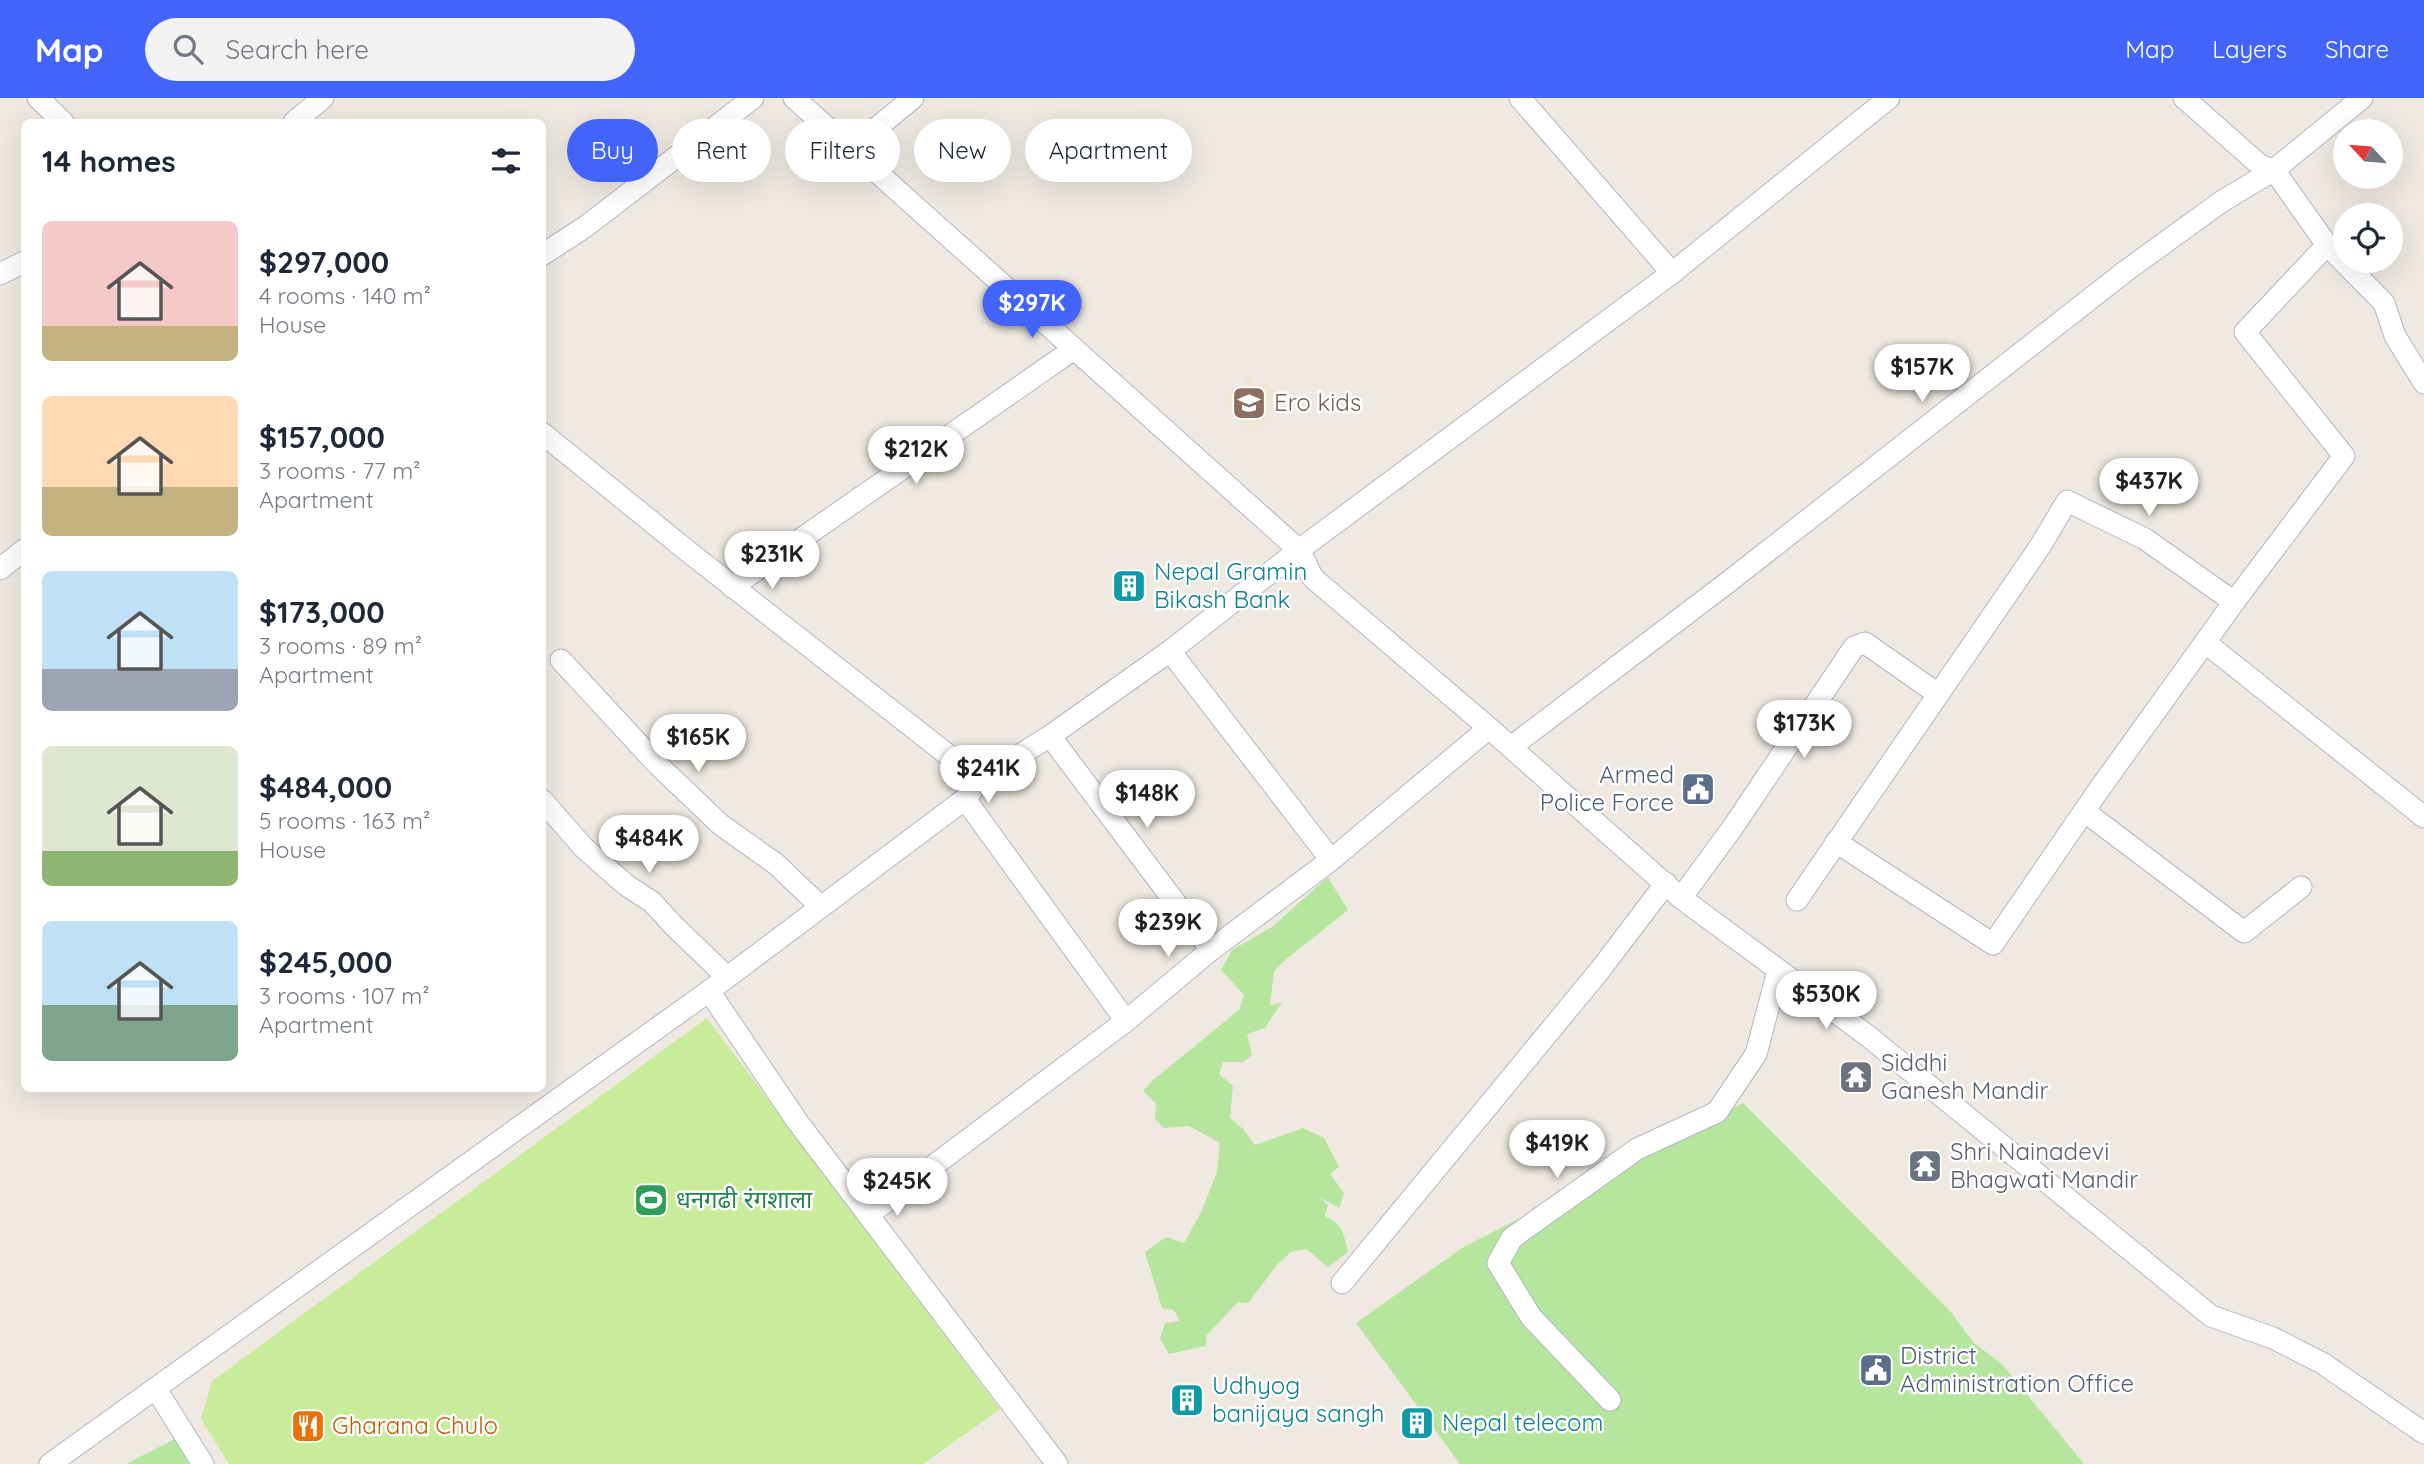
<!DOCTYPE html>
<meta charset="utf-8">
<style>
body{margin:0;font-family:Quicksand,"Noto Sans Devanagari",sans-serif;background:#f2f2f3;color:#1f2937;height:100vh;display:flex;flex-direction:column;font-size:26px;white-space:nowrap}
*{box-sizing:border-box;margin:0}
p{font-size:23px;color:#747a83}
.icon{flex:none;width:38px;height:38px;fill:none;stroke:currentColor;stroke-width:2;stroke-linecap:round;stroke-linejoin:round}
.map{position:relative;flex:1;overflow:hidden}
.side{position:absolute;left:21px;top:21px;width:525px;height:973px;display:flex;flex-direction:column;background:#fff;border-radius:10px;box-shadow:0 7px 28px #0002}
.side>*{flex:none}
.banner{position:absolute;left:567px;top:21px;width:665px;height:63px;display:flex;gap:14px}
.needle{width:46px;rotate:296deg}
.controls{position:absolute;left:2333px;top:21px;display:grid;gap:14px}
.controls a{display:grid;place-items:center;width:70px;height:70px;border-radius:50%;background:#fff;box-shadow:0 7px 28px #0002;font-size:35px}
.price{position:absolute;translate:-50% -60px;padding:0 16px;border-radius:24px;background:#fff;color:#222;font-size:23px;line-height:46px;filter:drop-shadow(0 2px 4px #0008)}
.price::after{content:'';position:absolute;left:50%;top:42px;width:21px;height:16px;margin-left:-10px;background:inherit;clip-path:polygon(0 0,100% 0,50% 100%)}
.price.selected{background:#4264fb;color:#fff}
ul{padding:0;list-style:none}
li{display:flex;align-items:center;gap:21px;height:175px;padding:0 21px}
li span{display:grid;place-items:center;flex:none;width:196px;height:140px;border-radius:10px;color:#555}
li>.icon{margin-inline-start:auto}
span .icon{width:84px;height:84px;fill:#fffc;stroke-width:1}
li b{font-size:30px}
h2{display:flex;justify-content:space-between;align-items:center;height:84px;padding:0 21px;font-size:30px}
.chip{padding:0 24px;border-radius:32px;background:#fff;box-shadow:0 7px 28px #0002;font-size:24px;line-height:63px}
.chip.selected{background:#4264fb;color:#fff}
header{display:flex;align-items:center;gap:42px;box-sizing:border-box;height:98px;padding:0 35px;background:#4264fb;color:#fff}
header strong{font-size:33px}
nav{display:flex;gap:38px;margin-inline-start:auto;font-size:24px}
.search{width:490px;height:63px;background:#f2f2f3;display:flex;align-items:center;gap:18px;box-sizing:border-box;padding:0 24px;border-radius:38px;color:#747a83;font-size:26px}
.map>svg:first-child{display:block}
.education{fill:#f0e6d1}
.green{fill:#b6e59e}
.pitch{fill:#c9ec9a}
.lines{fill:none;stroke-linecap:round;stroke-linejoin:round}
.minor-casing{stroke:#b4b7c1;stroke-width:23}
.minor{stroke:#fff;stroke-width:21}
.labels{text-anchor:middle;stroke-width:5;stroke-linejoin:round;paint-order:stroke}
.education-label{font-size:24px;fill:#785e54;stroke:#fff;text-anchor:start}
.culture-label{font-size:24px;fill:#0d838f;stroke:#fff;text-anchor:start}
.service-label{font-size:24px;fill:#4e5e75;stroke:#fff;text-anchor:end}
.worship-label{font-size:24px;fill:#5b616d;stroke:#fff;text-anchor:start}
.leisure-label{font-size:24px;fill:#27864d;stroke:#fff;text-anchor:start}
.food-label{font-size:24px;fill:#c56008;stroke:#fff;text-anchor:start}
</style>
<header>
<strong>Map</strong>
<div class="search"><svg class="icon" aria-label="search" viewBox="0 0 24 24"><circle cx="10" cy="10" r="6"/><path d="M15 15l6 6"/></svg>Search here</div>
<nav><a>Map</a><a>Layers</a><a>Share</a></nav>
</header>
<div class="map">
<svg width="2424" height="1366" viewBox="0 0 2424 1366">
<rect width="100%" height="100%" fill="#efe9e1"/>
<path class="education" d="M1249,278l9,11 7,-5 11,12 -7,5 6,7 -7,7 2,3 -19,17 -30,-34 15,-13 7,7 7,-6 -6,-7z"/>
<g class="green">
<path d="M1328,779l20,33 -64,51 -10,10 -4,34 12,-3 -17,26 -18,6 5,21 -9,7h-20l-4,12 14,12 -3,32 13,11 12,16 48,-17 21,10 15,29 -9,7 14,19 -5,15 -20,-11 9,8 -3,11c19,9 18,17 23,36l-20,15 -22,-18 -15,3 -14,13 -29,38 -10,-1 -32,34v10l-37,8 -9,-15 5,-16 15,-2 -6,-11 -12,-2 -17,-56 21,-15 18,6 18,-33 15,-38 3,-29 -31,-17 -26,2 -8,-10 1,-15 -13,-12 9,-10 87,-71 5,-15 -23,-25 11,-20 40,-23z"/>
<path d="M1743,1005l207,208 24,32 29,22 81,99h-624l-104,-141 106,-75z"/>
<path d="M175,1341l14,25h-63z"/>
</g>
<path class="pitch" d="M707,920l293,391 -77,55h-694l-28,-45 11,-38z"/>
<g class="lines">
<g class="minor-casing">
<g id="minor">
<path d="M38,0l25,24"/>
<path d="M794,0l505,452 14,28 176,150 192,170 187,138 343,280 62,22 49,25 102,70"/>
<path d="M1520,0l152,175"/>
<path d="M294,24l29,-24"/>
<path d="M851,51l62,-51"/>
<path d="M2327,147l57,58 11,33 29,47"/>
<path d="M542,157l43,-28 168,-129"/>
<path d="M0,176l24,-12"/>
<path d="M542,335l148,120 290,227"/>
<path d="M0,471l24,-19"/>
<path d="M732,489l342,-238"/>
<path d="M2206,545l218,174"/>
<path d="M1170,553l161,209"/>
<path d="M561,562l97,105 63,60 55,39 44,42"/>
<path d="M1050,638l161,214"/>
<path d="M1511,649l216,-164 400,-313 94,-68 53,-32 88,-72"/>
<path d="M965,701l161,222"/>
<path d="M542,702l42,48 42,37 26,17 22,24 53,51"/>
<path d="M2084,713l160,121 57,-45"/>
<path d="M1836,744l157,102 105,-153 136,-189"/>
<path d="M1681,800l52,-71 121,-180 11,-4 73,51"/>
<path d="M1797,802l244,-355 26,-44 78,38 89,63 110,-146 -99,-124 82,-87 -53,-75 -13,-4 -77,-68"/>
<path d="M709,893l88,130 260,343"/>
<path d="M868,1117l258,-194 85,-71 120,-90 158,-132"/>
<path d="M1342,1185l258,-313 66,-87"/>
<path d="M156,1291l47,75"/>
<path d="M1610,1302l-79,-83 -33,-54 14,-25 125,-89 80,-37 39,-58 22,-83"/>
<path d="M50,1366l659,-473 256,-192 15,-19 70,-44 120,-85 129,-101 373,-277 217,-175"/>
</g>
</g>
<use href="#minor" class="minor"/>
</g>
<defs>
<g id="school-square" transform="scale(1.75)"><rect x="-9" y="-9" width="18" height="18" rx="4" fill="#8d6e63" stroke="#fff"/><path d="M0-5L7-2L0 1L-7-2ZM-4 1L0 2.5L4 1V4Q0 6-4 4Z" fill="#fff"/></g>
<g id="building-square" transform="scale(1.75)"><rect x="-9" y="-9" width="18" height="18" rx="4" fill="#0f9aa8" stroke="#fff"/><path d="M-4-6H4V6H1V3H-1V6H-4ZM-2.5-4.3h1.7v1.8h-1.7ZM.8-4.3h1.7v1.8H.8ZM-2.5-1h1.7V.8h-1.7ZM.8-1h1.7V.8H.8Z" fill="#fff"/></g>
<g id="civic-square" transform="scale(1.75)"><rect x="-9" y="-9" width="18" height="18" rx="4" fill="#5c6f8a" stroke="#fff"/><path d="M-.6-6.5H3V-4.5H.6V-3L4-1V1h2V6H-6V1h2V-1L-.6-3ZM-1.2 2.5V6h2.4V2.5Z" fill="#fff"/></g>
<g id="temple-square" transform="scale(1.75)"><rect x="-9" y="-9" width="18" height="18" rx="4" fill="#6b7280" stroke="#fff"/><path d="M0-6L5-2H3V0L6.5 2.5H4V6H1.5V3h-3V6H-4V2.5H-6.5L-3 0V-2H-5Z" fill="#fff"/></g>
<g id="stadium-square" transform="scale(1.75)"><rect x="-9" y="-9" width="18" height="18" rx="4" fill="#2e9e5b" stroke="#fff"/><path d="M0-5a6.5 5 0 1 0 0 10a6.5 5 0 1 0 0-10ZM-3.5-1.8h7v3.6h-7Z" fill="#fff"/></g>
<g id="restaurant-square" transform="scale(1.75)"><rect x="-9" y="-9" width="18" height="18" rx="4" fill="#e8710a" stroke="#fff"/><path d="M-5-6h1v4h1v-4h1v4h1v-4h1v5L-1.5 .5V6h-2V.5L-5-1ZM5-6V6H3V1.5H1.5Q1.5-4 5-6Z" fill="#fff"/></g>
</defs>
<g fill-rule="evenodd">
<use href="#school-square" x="1249" y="305"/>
<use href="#building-square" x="1129" y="488"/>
<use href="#civic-square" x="1698" y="691"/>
<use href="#temple-square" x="1856" y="979"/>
<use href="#temple-square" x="1925" y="1068"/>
<use href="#stadium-square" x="651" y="1102"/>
<use href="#civic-square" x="1876" y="1272"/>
<use href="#building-square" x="1187" y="1302"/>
<use href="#building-square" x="1417" y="1325"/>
<use href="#restaurant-square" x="308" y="1328"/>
</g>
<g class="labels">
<g class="education-label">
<text x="1274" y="313">Ero kids</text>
</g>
<g class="culture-label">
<text x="1154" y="482">Nepal Gramin<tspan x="1154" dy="28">Bikash Bank</tspan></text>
<text x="1212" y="1296">Udhyog<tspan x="1212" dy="28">banijaya sangh</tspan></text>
<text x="1442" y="1333">Nepal telecom</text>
</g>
<g class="service-label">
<text x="1674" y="685">Armed<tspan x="1674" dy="28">Police Force</tspan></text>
<text x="1900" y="1266" text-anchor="start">District<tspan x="1900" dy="28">Administration Office</tspan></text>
</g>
<g class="worship-label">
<text x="1881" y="973">Siddhi<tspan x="1881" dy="28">Ganesh Mandir</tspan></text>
<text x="1950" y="1062">Shri Nainadevi<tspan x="1950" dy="28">Bhagwati Mandir</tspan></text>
</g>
<g class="leisure-label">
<text x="676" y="1110">धनगढी रंगशाला</text>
</g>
<g class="food-label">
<text x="332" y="1336">Gharana Chulo</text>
</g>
</g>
</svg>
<div class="controls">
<a><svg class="needle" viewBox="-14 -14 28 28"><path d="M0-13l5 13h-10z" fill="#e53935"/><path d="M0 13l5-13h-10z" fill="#747a83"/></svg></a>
<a><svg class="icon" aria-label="locate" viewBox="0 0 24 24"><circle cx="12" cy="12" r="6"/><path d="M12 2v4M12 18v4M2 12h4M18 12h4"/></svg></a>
</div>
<b class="price selected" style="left:1032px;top:242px">$297K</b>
<b class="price" style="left:1922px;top:306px">$157K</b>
<b class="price" style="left:916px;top:388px">$212K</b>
<b class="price" style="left:2149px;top:420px">$437K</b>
<b class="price" style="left:772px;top:493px">$231K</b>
<b class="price" style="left:1804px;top:662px">$173K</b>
<b class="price" style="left:698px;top:676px">$165K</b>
<b class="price" style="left:988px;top:707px">$241K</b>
<b class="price" style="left:1147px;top:732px">$148K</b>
<b class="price" style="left:649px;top:777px">$484K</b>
<b class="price" style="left:1168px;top:861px">$239K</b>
<b class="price" style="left:1826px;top:933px">$530K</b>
<b class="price" style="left:1557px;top:1082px">$419K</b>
<b class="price" style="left:897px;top:1120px">$245K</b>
<div class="banner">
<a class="chip selected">Buy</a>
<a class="chip">Rent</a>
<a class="chip">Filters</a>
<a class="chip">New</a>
<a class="chip">Apartment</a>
</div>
<section class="side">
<h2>14 homes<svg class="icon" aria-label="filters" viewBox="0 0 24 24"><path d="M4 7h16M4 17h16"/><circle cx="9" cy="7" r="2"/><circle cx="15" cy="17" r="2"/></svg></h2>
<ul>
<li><span style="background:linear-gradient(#f6c9c9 75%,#c2b280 0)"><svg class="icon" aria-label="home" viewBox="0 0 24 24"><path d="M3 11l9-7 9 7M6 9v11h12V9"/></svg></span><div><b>$297,000</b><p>4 rooms · 140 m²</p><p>House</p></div></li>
<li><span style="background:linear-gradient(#ffd9b3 65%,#c2b280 0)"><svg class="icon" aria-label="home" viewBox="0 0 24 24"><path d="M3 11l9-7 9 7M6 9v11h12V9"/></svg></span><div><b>$157,000</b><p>3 rooms · 77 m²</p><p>Apartment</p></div></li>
<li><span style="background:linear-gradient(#bfe0f5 70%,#9aa5b1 0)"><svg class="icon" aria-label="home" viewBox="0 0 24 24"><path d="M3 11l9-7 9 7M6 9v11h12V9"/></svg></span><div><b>$173,000</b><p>3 rooms · 89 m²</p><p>Apartment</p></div></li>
<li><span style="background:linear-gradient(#dfe7d0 75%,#8fb573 0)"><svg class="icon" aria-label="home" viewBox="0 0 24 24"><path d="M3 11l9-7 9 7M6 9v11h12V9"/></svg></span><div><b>$484,000</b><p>5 rooms · 163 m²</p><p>House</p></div></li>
<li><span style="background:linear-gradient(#bfe0f5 60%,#7fa58c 0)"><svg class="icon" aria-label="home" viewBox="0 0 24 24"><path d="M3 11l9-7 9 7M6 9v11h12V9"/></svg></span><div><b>$245,000</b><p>3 rooms · 107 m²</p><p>Apartment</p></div></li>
</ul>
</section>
</div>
